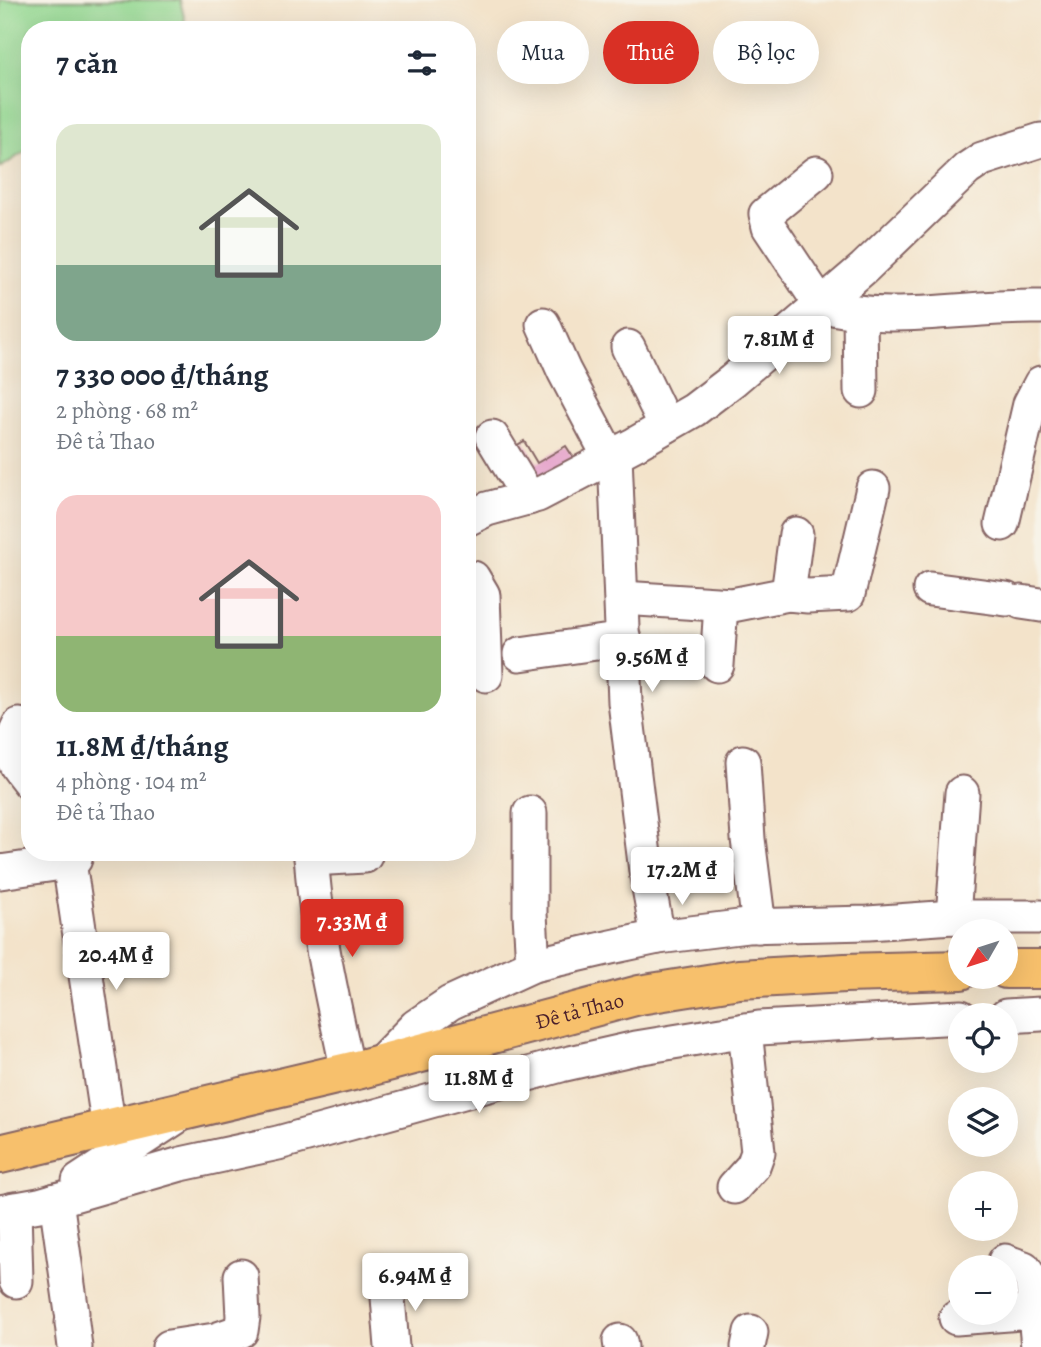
<!DOCTYPE html>
<html lang="vi">
<meta charset="utf-8">
<style>
body{margin:0;font-family:Alegreya,serif;background:#f2f2f3;color:#1f2937;height:100vh;display:flex;flex-direction:column;font-size:26px;white-space:nowrap}
*{box-sizing:border-box;margin:0}
p{font-size:23px;color:#747a83}
.icon{flex:none;width:38px;height:38px;fill:none;stroke:currentColor;stroke-width:2;stroke-linecap:round;stroke-linejoin:round}
.map{position:relative;flex:1;overflow:hidden}
.sheet{position:absolute;left:21px;top:21px;width:455px;height:840px;display:flex;flex-direction:column;background:#fff;border-radius:28px;box-shadow:0 7px 28px #0002}
.sheet>*{flex:none}
.hud{position:absolute;left:497px;top:21px;width:438px;height:63px;display:flex;gap:14px}
.needle{width:46px;rotate:231deg}
.tools{position:absolute;left:948px;top:919px;display:grid;gap:14px}
.tools a{display:grid;place-items:center;width:70px;height:70px;border-radius:50%;background:#fff;box-shadow:0 7px 28px #0002;font-size:35px}
.price{position:absolute;translate:-50% -60px;padding:0 16px;border-radius:7px;background:#fff;color:#222;font-size:23px;line-height:46px;filter:drop-shadow(0 2px 4px #0008)}
.price::after{content:'';position:absolute;left:50%;top:42px;width:21px;height:16px;margin-left:-10px;background:inherit;clip-path:polygon(0 0,100% 0,50% 100%)}
.price.current{background:#d93025;color:#fff}
ul{padding:0;list-style:none}
li{display:grid;align-content:center;gap:14px;height:371px;padding:0 35px}
li span{display:grid;place-items:center;height:217px;border-radius:21px;color:#555}
li>.icon{margin-inline-start:auto}
span .icon{width:126px;height:126px;fill:#fffc;stroke-width:1}
li b{font-size:30px}
h2{display:flex;justify-content:space-between;align-items:center;height:84px;padding:0 35px;font-size:30px}
.chip{padding:0 24px;border-radius:32px;background:#fff;box-shadow:0 7px 28px #0002;font-size:24px;line-height:63px}
.chip.current{background:#d93025;color:#fff}
.map>svg:first-child{display:block}
.green{fill:#93d891;stroke:#6e7c5e;stroke-width:2}
.building{fill:#e39ac8}
.lines{fill:none;stroke-linecap:round;stroke-linejoin:round}
.minor-casing{stroke:#856463;stroke-width:37}
.major-casing{stroke:#856463;stroke-width:42}
.minor{stroke:#fff;stroke-width:33}
.major{stroke:#f7c06c;stroke-width:38}
.labels{text-anchor:middle;stroke-width:5;stroke-linejoin:round;paint-order:stroke}
.street-label{font-size:21px;fill:#4a1f2b;stroke:#f7f3e8}
</style>
<div class="map">
<svg width="1041" height="1347" viewBox="0 0 1041 1347">
<rect width="100%" height="100%" fill="#f7f3e8"/>
<filter id="ink" filterUnits="userSpaceOnUse"><feTurbulence type="fractalNoise" baseFrequency=".0143" numOctaves="2"/><feDisplacementMap in="SourceGraphic" scale="14" xChannelSelector="R" yChannelSelector="G"/><feConvolveMatrix kernelMatrix="1 2 1 2 8 2 1 2 1" color-interpolation-filters="sRGB"/></filter>
<filter id="wash" filterUnits="userSpaceOnUse"><feTurbulence type="fractalNoise" baseFrequency=".00686" numOctaves="4" result="noise"/><feDisplacementMap in="SourceGraphic" scale="28" xChannelSelector="R" yChannelSelector="G"/><feGaussianBlur stdDeviation="1.57" result="paint"/><feColorMatrix in="noise" values="0 0 0 0 0 0 0 0 0 0 0 0 0 0 0 0 0 1.4 0 .05"/><feComposite in="paint" operator="in"/></filter>
<g filter="url(#wash)">
<rect width="100%" height="100%" fill="#f3e3ca"/>
<path class="green" d="M0,0h180l7,30h-157v118l-30,20z"/>
<g id="blocks">
<path class="building" d="M524,441l13,22 29,-17 14,22 -49,29 -26,-44z"/>
</g>
</g>
<g filter="url(#ink)">
<use href="#blocks" fill-opacity="0" stroke="#856463" stroke-width="2"/>
<g class="lines">
<g class="minor-casing">
<g id="minor">
<path d="M816,173l-50,41 3,13 52,78c68,20 149,0 220,2"/>
<path d="M860,313l1,78"/>
<path d="M543,324l21,47 46,87"/>
<path d="M628,347l38,79"/>
<path d="M492,437l37,61"/>
<path d="M615,455l10,247 21,169 12,66"/>
<path d="M467,519l20,-10 51,-14 97,-51 59,-34 38,-29 132,-113 103,-99 15,-10 59,-19"/>
<path d="M1002,524l28,-120 11,-21"/>
<path d="M467,577l6,1 10,17 3,80"/>
<path d="M930,589l76,10"/>
<path d="M788,594l8,-60"/>
<path d="M622,598l110,7 56,-11 20,2 40,-2 25,-106"/>
<path d="M1021,602l20,3"/>
<path d="M520,654l104,-15"/>
<path d="M717,665l4,-60"/>
<path d="M19,725c-14,29 -8,34 11,58"/>
<path d="M743,762l5,77 11,87"/>
<path d="M530,813v101l3,51"/>
<path d="M311,852c4,75 22,147 37,220"/>
<path d="M311,859l54,-3"/>
<path d="M69,862l40,267"/>
<path d="M0,872l69,-10 6,-3 2,-7"/>
<path d="M953,917l9,-124"/>
<path d="M1006,1016l35,-2"/>
<path d="M379,1064l37,-38 34,-23 83,-38 78,-18 47,-10 89,-11 121,-3 85,-6h88"/>
<path d="M79,1181l99,-65"/>
<path d="M734,1187l19,-21 5,-14 -13,-122"/>
<path d="M56,1200l16,113"/>
<path d="M14,1209l2,72"/>
<path d="M0,1212l39,-7 142,-41 97,-21 283,-78 75,-17 123,-20 202,-11"/>
<path d="M1005,1261l19,7 8,13 6,66"/>
<path d="M387,1285l5,62"/>
<path d="M956,1318l78,-6"/>
<path d="M72,1323l3,24"/>
<path d="M620,1341l1,6"/>
<path d="M169,1347l46,-7 26,-9 2,-14 -2,-41"/>
<path d="M748,1347l3,-15"/>
</g>
</g>
<g class="major-casing">
<g id="major">
<path d="M1006,969h35"/>
<path id="s1" d="M0,1154l361,-85 278,-74 100,-16 106,-6 116,-3"/>
</g>
</g>
<use href="#minor" class="minor"/>
<use href="#major" class="major"/>
</g>
</g>
<g class="labels">
<g class="street-label">
<text dy="7" stroke="none"><textPath href="#s1" startOffset="597">Đê tả Thao</textPath></text>
</g>
</g>
</svg>
<div class="tools">
<a><svg class="needle" viewBox="-14 -14 28 28"><path d="M0-13l5 13h-10z" fill="#e53935"/><path d="M0 13l5-13h-10z" fill="#747a83"/></svg></a>
<a><svg class="icon" aria-label="locate" viewBox="0 0 24 24"><circle cx="12" cy="12" r="6"/><path d="M12 2v4M12 18v4M2 12h4M18 12h4"/></svg></a>
<a><svg class="icon" aria-label="layers" viewBox="0 0 24 24"><path d="M12 4l9 5-9 5-9-5zM3 14l9 5 9-5"/></svg></a>
<a>+</a>
<a>−</a>
</div>
<b class="price" style="left:779px;top:376px">7.81M ₫</b>
<b class="price" style="left:652px;top:694px">9.56M ₫</b>
<b class="price" style="left:682px;top:907px">17.2M ₫</b>
<b class="price current" style="left:352px;top:959px">7.33M ₫</b>
<b class="price" style="left:116px;top:992px">20.4M ₫</b>
<b class="price" style="left:479px;top:1115px">11.8M ₫</b>
<b class="price" style="left:415px;top:1313px">6.94M ₫</b>
<div class="hud">
<a class="chip">Mua</a>
<a class="chip current">Thuê</a>
<a class="chip">Bộ lọc</a>
</div>
<section class="sheet">
<h2>7 căn<svg class="icon" aria-label="filters" viewBox="0 0 24 24"><path d="M4 7h16M4 17h16"/><circle cx="9" cy="7" r="2"/><circle cx="15" cy="17" r="2"/></svg></h2>
<ul>
<li><span style="background:linear-gradient(#dfe7d0 65%,#7fa58c 0)"><svg class="icon" aria-label="home" viewBox="0 0 24 24"><path d="M3 11l9-7 9 7M6 9v11h12V9"/></svg></span><div><b>7 330 000 ₫/tháng</b><p>2 phòng · 68 m²</p><p>Đê tả Thao</p></div></li>
<li><span style="background:linear-gradient(#f6c9c9 65%,#8fb573 0)"><svg class="icon" aria-label="home" viewBox="0 0 24 24"><path d="M3 11l9-7 9 7M6 9v11h12V9"/></svg></span><div><b>11.8M ₫/tháng</b><p>4 phòng · 104 m²</p><p>Đê tả Thao</p></div></li>
</ul>
</section>
</div>
